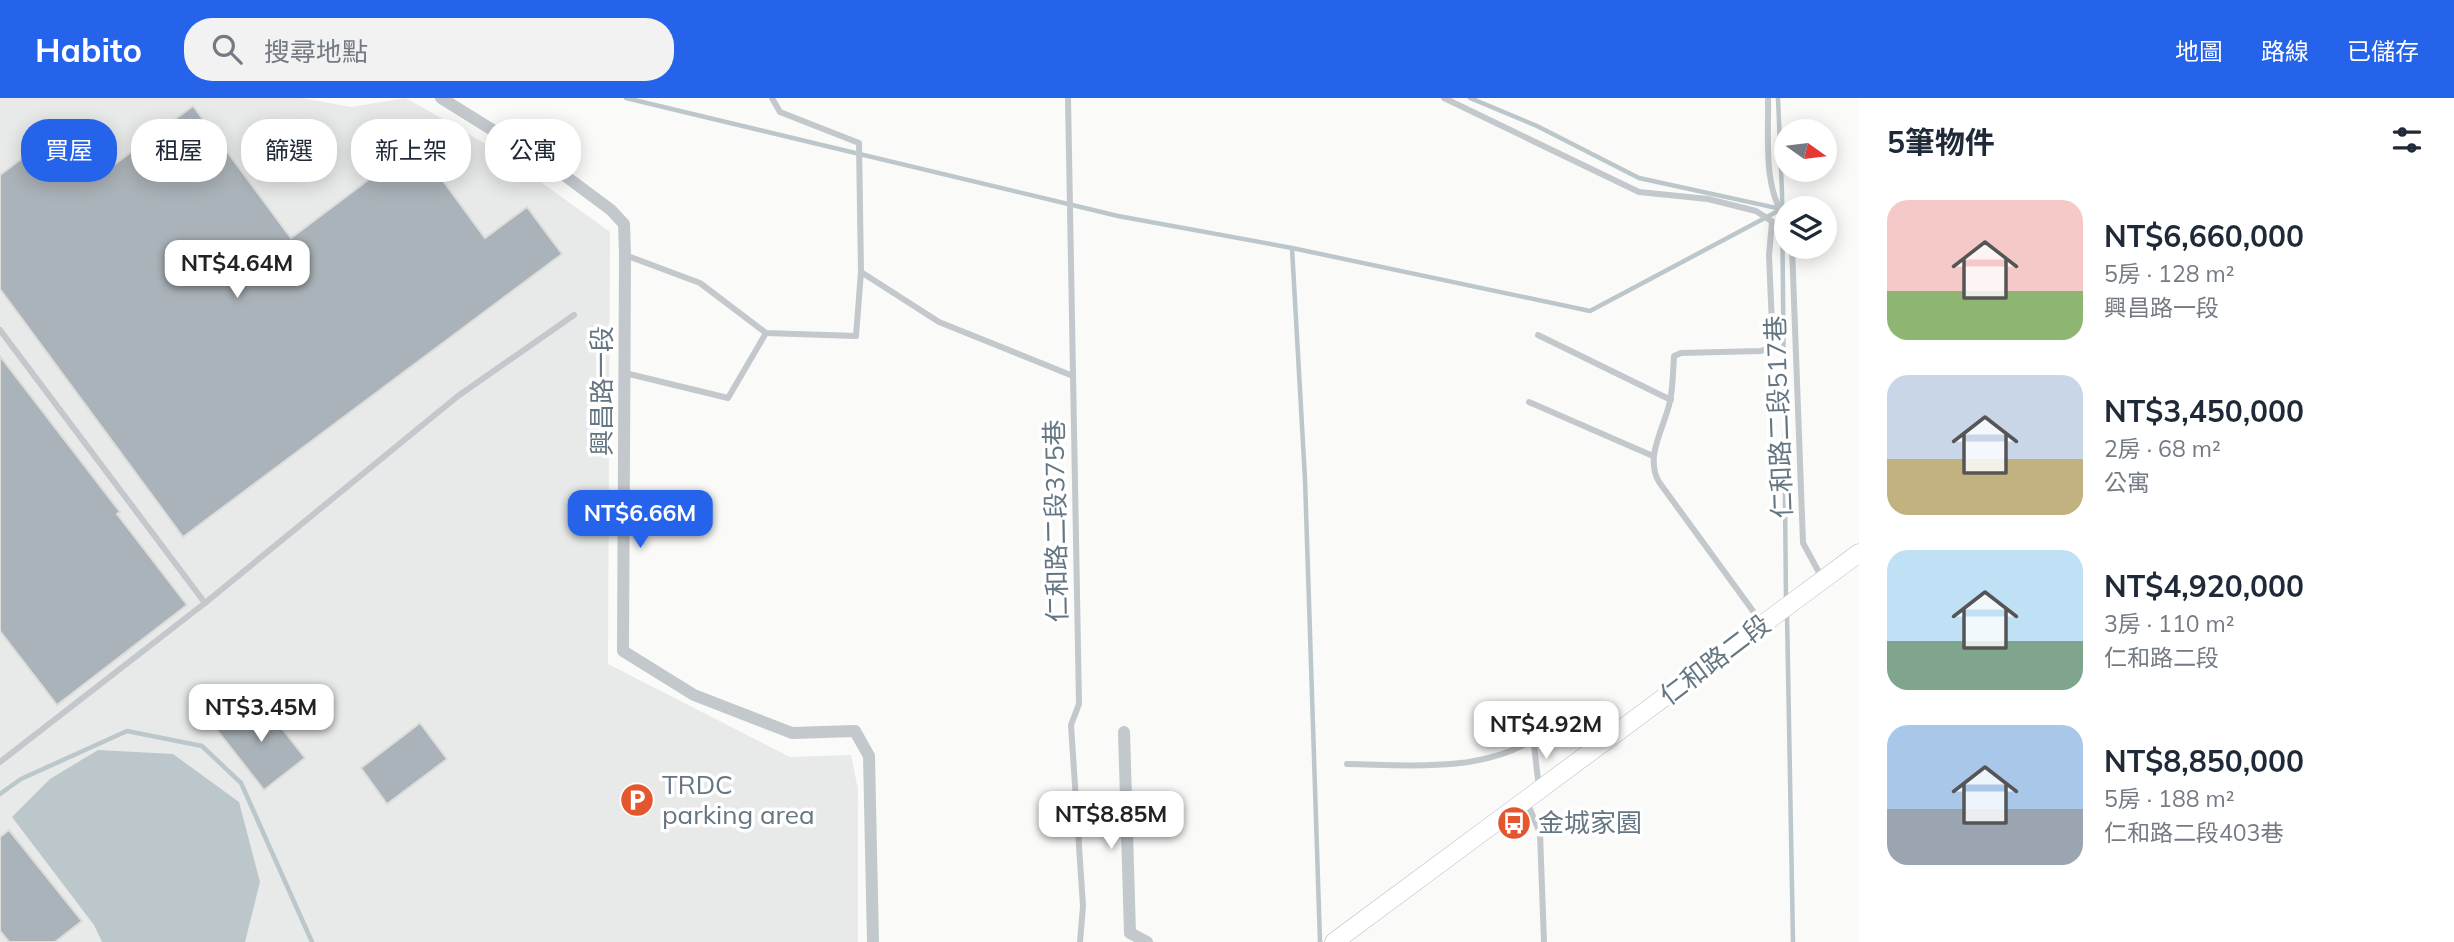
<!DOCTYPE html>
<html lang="zh-TW">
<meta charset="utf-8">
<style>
body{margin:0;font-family:Mulish,"Noto Sans TC",sans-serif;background:#f2f2f3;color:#1f2937;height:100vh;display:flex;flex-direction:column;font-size:26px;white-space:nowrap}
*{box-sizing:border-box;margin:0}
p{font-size:23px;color:#747a83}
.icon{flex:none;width:38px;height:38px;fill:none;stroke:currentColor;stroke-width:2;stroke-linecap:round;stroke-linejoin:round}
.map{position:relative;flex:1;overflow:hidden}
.panel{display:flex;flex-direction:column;background:#fff;width:595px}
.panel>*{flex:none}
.banner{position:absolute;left:21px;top:21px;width:665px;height:63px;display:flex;gap:14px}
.needle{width:46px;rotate:104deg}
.controls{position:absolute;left:1774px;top:21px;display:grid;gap:14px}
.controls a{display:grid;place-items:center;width:63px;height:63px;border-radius:50%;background:#fff;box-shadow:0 4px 18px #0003;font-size:35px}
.price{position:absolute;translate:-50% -60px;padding:0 16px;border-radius:14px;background:#fff;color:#222;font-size:23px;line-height:46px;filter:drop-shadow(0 2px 4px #0008)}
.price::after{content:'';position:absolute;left:50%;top:42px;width:21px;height:16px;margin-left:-10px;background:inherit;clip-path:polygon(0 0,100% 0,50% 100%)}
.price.active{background:#2563eb;color:#fff}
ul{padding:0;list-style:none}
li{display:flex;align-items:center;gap:21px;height:175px;padding:0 28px}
li span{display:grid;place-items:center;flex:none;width:196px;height:140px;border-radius:21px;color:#555}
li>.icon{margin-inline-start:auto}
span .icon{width:84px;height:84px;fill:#fffc;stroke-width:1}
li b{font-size:30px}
h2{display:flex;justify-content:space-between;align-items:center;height:84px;padding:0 28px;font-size:30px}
.pill{padding:0 24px;border-radius:28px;background:#fff;box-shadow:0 4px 18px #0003;font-size:24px;line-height:63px}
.pill.active{background:#2563eb;color:#fff}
header{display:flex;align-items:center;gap:42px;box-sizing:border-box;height:98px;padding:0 35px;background:#2563eb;color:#fff}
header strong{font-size:33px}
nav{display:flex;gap:38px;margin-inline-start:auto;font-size:24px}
.search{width:490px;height:63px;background:#f2f2f3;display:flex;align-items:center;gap:18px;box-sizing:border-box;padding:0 24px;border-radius:28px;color:#747a83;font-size:26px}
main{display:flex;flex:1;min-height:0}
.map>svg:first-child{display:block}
.built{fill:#e8e9e9}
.water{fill:#bbc7cb}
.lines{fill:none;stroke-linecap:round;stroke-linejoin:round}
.stream{stroke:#bbc7cb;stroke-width:4.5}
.building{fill:#aab3b9;stroke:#dcdcda;stroke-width:2}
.secondary-casing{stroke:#b3babf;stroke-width:19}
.service{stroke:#c3c8cc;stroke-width:6}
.minor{stroke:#c3c8cc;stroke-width:12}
.secondary{stroke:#fff;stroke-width:18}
.labels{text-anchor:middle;stroke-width:7;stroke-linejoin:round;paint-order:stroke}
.street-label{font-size:26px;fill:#657683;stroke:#fff}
.poi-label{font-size:26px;fill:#657683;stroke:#fff;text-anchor:start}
</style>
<header>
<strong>Habito</strong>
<div class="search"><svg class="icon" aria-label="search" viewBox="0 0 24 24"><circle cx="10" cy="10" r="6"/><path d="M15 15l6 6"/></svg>搜尋地點</div>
<nav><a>地圖</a><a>路線</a><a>已儲存</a></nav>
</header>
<main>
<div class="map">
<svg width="1859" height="844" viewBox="0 0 1859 844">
<rect width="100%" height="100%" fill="#fafaf8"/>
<path class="built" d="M0,0h302l49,9 55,-9 92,53 112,81 -2,432 182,93 61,-2 7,34v153h-858z"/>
<path class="water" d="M98,652l75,4 66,48 21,80 -15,60h-143l-8,-17 -82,-108 38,-38z"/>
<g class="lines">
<g class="stream">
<path d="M626,0l492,118 174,32 298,63 190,-101"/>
<path d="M1470,0l67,28 102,52 142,31"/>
<path d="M1778,0l4,95 4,408"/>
<path d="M1292,150l13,231 15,463"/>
<path d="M1787,515l6,329"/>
<path d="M0,696l21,-15 106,-48 75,15 39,37 71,159"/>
</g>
</g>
<g class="building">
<path d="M193,8l98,132 125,-94 69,94 42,-31 35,47 -379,283 -183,-248v-114l64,-48 35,49z"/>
<path d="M0,258l120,156 -3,2 70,91 -130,100 -57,-74z"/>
<path d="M258,600l47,60 -41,32 -47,-60z"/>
<path d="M420,625l27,36 -60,45 -26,-36z"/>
<path d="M9,732l73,91 -27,21h-46l-9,-11v-94z"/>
</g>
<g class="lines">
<g class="secondary-casing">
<path id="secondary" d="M1334,844l525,-389"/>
</g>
<g class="service">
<path d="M1068,0l11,606 -8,21 12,181 -3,36"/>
<path d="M1444,0l195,94 69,7 48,12 23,15h8"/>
<path d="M1768,0c1,39 -6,90 19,123"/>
<path d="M1792,149l11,296 19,35"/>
<path d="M625,157l75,28 66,50 90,3 5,-64 -2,-129 -79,-31 -8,-14"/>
<path d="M861,174l78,50 134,54"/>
<path d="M0,232l205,273"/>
<path d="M1538,237l133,65"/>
<path d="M625,275l103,25 38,-65"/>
<path d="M1529,304l124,54"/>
<path d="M1761,524l-102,-140c-15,-26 6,-55 11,-81 3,-14 3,-30 4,-45l7,-3 80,-2 8,-3 3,-22 -3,-71 3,-33"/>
<path d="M1530,613l9,77"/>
<path d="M0,664l205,-159 253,-207 116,-81"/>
<path d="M1347,666c62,1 130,9 186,-24"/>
<path d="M1527,704l13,31 4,109"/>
</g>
<g class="minor">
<path d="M441,0l119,74 51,38 13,14 1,31 -2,396 71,44 98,38 63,-2 14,25 4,186"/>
<path d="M1124,634l6,201 17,9"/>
</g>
<use href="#secondary" class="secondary"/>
</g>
<defs>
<g id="parking-disc" transform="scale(1.75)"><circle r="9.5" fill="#e4572e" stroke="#fff"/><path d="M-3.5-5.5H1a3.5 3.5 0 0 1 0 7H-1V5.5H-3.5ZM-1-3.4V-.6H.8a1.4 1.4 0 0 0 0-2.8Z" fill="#fff"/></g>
<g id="bus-disc" transform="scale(1.75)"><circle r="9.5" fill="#e4572e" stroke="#fff"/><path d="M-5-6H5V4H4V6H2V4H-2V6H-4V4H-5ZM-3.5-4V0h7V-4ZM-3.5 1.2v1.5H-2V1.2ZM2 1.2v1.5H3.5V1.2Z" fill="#fff"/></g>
</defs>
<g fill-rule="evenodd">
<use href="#parking-disc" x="637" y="702"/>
<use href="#bus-disc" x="1514" y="725"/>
</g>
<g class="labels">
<g class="street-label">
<text transform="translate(602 293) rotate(-90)" y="9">興昌路一段</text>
<text transform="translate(1779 319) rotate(-92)" y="9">仁和路二段517巷</text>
<text transform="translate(1056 423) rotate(-91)" y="9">仁和路二段375巷</text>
<text transform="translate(1715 562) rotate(-37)" y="9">仁和路二段</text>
</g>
<g class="poi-label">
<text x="662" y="696">TRDC<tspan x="662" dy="30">parking area</tspan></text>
<text x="1538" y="734">金城家園</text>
</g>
</g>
</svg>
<div class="controls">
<a><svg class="needle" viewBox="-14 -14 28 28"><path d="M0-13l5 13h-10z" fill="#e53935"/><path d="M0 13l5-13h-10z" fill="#747a83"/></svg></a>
<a><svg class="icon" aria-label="layers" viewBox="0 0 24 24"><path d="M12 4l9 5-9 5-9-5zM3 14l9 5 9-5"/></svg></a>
</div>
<b class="price" style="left:237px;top:202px">NT$4.64M</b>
<b class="price active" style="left:640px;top:452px">NT$6.66M</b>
<b class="price" style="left:261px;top:646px">NT$3.45M</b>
<b class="price" style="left:1546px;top:663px">NT$4.92M</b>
<b class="price" style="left:1111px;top:753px">NT$8.85M</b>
<div class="banner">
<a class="pill active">買屋</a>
<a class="pill">租屋</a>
<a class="pill">篩選</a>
<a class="pill">新上架</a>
<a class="pill">公寓</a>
</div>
</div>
<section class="panel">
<h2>5筆物件<svg class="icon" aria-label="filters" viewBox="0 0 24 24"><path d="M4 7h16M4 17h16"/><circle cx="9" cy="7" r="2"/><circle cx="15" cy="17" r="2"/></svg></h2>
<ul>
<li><span style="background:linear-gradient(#f6c9c9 65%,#8fb573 0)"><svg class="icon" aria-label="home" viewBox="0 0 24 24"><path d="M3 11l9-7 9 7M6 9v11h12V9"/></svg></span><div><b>NT$6,660,000</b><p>5房 · 128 m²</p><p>興昌路一段</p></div></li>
<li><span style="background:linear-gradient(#c9d6e8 60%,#c2b280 0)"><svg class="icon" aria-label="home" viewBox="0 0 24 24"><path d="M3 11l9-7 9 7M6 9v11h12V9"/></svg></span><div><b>NT$3,450,000</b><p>2房 · 68 m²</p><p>公寓</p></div></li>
<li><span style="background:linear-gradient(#bfe0f5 65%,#7fa58c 0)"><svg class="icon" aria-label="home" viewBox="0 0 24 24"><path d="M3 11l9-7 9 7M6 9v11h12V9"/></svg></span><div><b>NT$4,920,000</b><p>3房 · 110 m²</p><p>仁和路二段</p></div></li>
<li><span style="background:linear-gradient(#a9c7e8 60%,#9aa5b1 0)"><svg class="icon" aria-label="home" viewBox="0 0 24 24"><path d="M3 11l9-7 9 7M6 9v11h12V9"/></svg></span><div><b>NT$8,850,000</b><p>5房 · 188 m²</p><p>仁和路二段403巷</p></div></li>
</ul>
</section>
</main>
